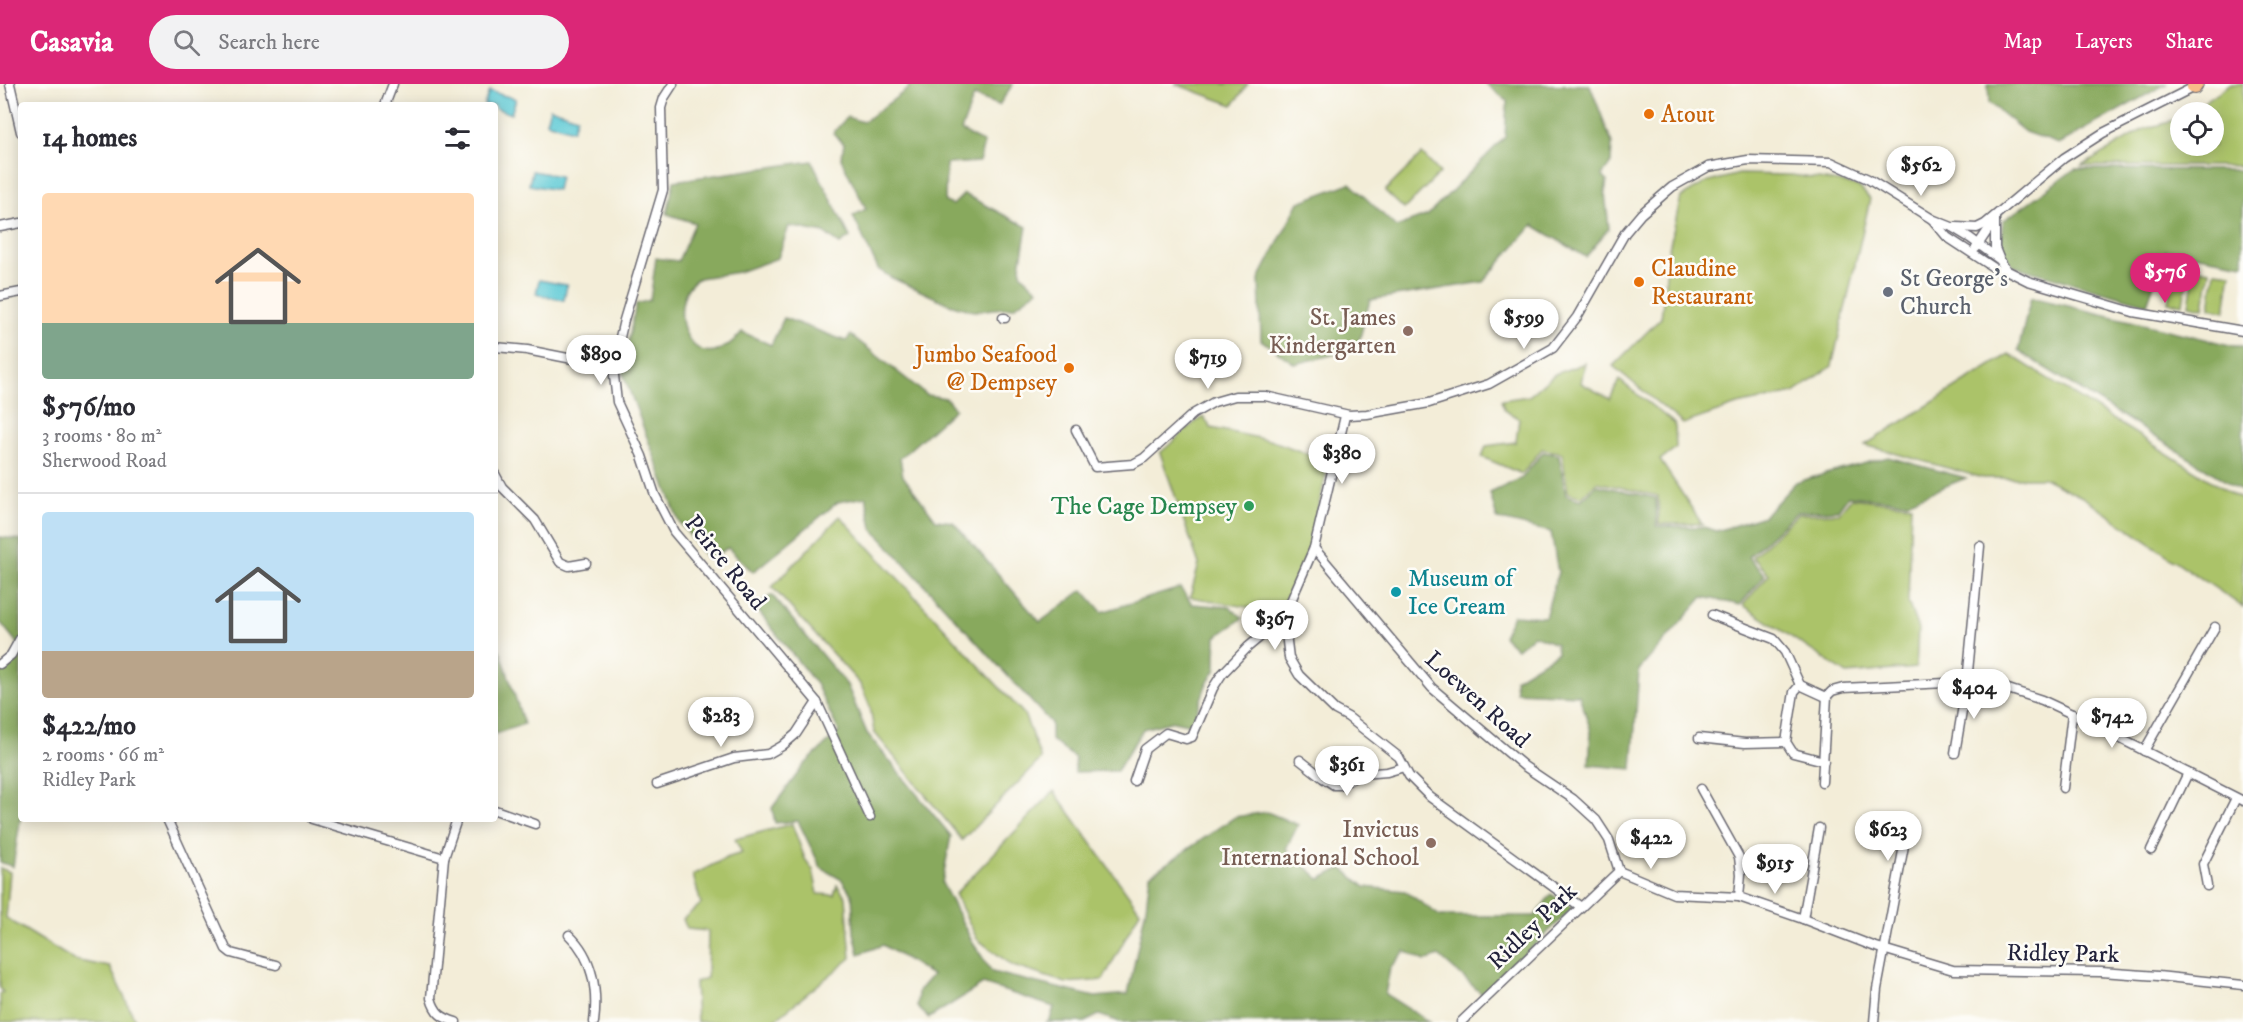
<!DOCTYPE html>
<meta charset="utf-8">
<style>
body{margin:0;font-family:"IM FELL DW Pica",serif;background:#f2f2f3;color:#2b2b33;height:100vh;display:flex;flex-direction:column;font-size:22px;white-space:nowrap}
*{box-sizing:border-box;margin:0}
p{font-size:20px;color:#7c7c81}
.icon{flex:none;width:33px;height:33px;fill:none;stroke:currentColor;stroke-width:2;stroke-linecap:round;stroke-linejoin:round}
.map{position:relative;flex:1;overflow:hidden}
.sheet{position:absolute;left:18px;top:18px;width:480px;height:720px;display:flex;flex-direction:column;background:#fff;border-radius:6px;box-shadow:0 3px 15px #0003}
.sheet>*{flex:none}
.tools{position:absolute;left:2170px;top:18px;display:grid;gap:12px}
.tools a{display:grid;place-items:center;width:54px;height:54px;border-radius:50%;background:#fff;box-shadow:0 3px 15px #0003;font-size:30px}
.price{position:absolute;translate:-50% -51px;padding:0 14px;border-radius:21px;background:#fff;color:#222;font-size:20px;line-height:39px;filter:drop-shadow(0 2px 3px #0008)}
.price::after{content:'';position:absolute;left:50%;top:36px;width:18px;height:14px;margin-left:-9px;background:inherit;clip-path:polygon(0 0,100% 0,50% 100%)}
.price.active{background:#db2777;color:#fff}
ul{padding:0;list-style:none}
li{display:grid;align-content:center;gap:12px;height:318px;padding:0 24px}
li+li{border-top:2px solid #e1e1e2}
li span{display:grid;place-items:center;height:186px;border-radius:6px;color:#555}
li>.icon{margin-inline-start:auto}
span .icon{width:108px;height:108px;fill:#fffc;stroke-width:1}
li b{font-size:26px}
h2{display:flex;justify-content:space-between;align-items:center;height:72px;padding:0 24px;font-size:26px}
header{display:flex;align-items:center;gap:36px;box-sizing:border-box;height:84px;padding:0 30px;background:#db2777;color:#fff}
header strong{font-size:28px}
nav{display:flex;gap:33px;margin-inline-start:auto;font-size:21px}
.search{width:420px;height:54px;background:#f2f2f3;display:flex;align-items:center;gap:15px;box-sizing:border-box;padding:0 21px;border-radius:33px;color:#7c7c81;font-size:22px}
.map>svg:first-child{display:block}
.green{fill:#abc369;stroke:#667252;stroke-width:1.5}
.forest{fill:#88a95d;stroke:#55664c;stroke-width:1.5}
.water{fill:#5ecad5;stroke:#407688;stroke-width:1.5}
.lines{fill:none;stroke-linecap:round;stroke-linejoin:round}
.street-casing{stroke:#6b6972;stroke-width:11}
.primary-casing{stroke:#6b6972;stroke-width:16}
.street{stroke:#fff;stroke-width:8}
.primary{stroke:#f8bd88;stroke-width:14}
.food-dot{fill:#e8710a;stroke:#fdfcf7;stroke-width:2}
.worship-dot{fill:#6b7280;stroke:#fdfcf7;stroke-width:2}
.education-dot{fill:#8d6e63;stroke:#fdfcf7;stroke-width:2}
.leisure-dot{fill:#2e9e5b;stroke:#fdfcf7;stroke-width:2}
.culture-dot{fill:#0f9aa8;stroke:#fdfcf7;stroke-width:2}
.labels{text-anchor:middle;stroke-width:5;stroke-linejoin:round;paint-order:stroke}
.food-label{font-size:24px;fill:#c56008;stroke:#fdfcf7;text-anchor:start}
.worship-label{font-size:24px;fill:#5b616d;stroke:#fdfcf7;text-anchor:start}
.education-label{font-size:24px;fill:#785e54;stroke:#fdfcf7;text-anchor:end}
.leisure-label{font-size:24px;fill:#27864d;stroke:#fdfcf7;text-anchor:end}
.street-label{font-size:24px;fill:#22223b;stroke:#fdfcf7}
.culture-label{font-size:24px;fill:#0d838f;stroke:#fdfcf7;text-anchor:start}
</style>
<header>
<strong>Casavia</strong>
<div class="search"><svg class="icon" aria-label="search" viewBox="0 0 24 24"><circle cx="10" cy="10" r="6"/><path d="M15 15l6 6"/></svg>Search here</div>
<nav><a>Map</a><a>Layers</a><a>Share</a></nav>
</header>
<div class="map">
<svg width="2243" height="938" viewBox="0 0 2243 938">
<rect width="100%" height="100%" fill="#fdfcf7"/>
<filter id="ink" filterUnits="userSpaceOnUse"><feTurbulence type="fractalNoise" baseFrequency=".0167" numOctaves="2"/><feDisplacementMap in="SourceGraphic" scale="12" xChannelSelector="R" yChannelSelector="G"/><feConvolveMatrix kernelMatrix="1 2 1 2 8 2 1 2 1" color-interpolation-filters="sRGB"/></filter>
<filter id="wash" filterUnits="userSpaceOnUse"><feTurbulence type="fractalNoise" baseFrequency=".008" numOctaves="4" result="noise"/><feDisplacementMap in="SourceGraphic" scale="24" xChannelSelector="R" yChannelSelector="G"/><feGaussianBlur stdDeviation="1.35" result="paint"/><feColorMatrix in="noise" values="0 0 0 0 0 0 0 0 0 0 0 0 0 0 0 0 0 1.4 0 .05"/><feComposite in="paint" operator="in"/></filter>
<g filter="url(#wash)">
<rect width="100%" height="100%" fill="#f3edd8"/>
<g class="green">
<path d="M1175,0h73l-15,21z"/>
<path d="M2230,0h13v82h-161l62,-37 37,-10v27h33v-34h-24z"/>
<path d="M1422,70l18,19 -36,36 -19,-18z"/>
<path d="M1739,90l53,1 53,8 15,5 10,11 -38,167 -38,27 -57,12 -54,19 -70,-58 48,-48 8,-69 12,-52 24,-14z"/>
<path d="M2174,181l15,2 -6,37 -15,-2z"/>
<path d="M2195,184l15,2 -6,38 -15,-3z"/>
<path d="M2215,187l16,2 -6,38 -15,-3z"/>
<path d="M2009,270l234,147v106l-161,-110 -38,-19h-61l-118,-33z"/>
<path d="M1585,279l-4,20 29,16 9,-19 56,44 1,24 -16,12 42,64h-43l-1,-28 -61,-14 -16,15 -13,-4 -6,-40 -20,-4 -20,25 -40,-17 4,-11 30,-4 3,-24 -14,-7 -4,-11 28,-4 26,-22z"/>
<path d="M1204,333l7,11 62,13 56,21 -21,89 -29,62 -89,-16 9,-33 -39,-111 34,-30z"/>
<path d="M1851,414l60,7 -3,97 10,27 -2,39 -69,6 -104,-69 26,-31 -17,-17 46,-43 41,-1z"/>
<path d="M840,432l184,198 17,45 -79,81 -88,-108 -4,-25 -9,-22 -89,-98z"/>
<path d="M1054,707l86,120 -37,69 -37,3 -53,-17 -36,-27 -22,-45z"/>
<path d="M792,740l13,35 8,11 5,24 16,1 3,-10 9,12 5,61 -79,64h-75l-2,-40 12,-4 1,-47 -21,-2 -4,-10 18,-15 -8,-29 33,-17 16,-5 -7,-14z"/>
<path d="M0,784l10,4 -4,46 68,42 36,7 26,55h-136v-28l3,-2 -3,-4z"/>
</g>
<g class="forest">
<path d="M908,0h105l-14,21 -25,-9 -13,35 23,12 -5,19 -33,2 -1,38 8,3 11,-11 63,33 -7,40 2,8 16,15 -24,17 -40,4 -25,-7 -59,-27 -12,-8 -25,-53 13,-7 -25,-50 3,-15 -11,-11 14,-16 16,5 46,-34z"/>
<path d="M1486,0l104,1 22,58 -1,20 -9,12 5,6 -2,12 4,35 -23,29 -53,-32 -50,57 -113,18 -13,49 -62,15 -34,-24 -2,-61 40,-77 51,-19 46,44 32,-12 77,-78 2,-36z"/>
<path d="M1988,0h178l-107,60 -34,-12 -36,-29z"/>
<path d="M812,77l38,76 -10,7 -16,-11 -35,-7 -11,32 -39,14 -40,6c-38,21 -9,113 43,54l29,13 13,-27 62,23 5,-6 76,60 19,3 9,11 -55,49 3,18 33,44 17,2 87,100 43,-32 19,22 78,-24 12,16 38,3 13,11 -27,19v32l-10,16 -14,40 -18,-4 -31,8 -26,42 -42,1v-14l-24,-18v-17l-179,-195 -6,-31 -28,5 -85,70 -25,-24 -20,11 -29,-37 -57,-151 14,-67 14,-4 6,-42 22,3 17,-38 -28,-9 7,-33z"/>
<path d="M2075,85l168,1v94l-77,-14 -19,54 -134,-38c-11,-16 -13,-26 -10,-45z"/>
<path d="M2031,213l203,49h9v146l-225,-141z"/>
<path d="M1543,368l16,3 7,40 15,5 16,-15 59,13 1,28 46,1 14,4 47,-15 32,-34 92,-25 78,21 -59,24 -59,-6 -10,14 -41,2 -49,45 17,18 -25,30 -37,-8 -64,73 -7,99 -43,-4 2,-34 -12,-36 -63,-3 -1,-13 42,-26 -1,-9 -22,-9 -17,14 -14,-13 10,-21 32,2 13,-45 -7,-40 -54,-13 -7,-26 32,-15z"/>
<path d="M0,453l21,3v108l-21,-26z"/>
<path d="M772,511l75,90 20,48 84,103 -9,47 31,60 19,29 103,25 33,-3 18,-87 4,-32 85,-58 32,-5 31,13 -12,24 34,30 22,-11 23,19 40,4 35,25h95l16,-22 22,14 -90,87 -44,-39 -14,5 -20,-10 -15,17 -5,26 44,28h-309l-21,-7 -14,7h-38l3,-2 4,-13 -71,-23 -54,34 -12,-11 1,-16 14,-16 -49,-30 -24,9 -5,-21 -2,-38 -10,-15 -21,-12 -23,-47 -23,2 -3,-15 32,-43 35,-33 -23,-48 -61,-77z"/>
<path d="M500,566l24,74 -29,10v-83z"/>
<path d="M21,574v157l-8,52 -13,-5v-189z"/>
</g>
<g class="water">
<path d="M489,7l27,8 -5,15 -16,-6v-3h-11z"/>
<path d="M550,24l27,9 -4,13 -27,-8z"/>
<path d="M532,87l28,5 -3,14 -28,-5z"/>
<path d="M539,196l28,5 -3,15 -28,-6z"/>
</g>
</g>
<g filter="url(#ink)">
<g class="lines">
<g class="street-casing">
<g id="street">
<path d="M10,0l11,48"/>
<path d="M673,0l-9,14 -3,10 2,82 -39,130 -11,47 4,35 25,54 13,39 19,37 143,170 53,115"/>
<path d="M385,21l8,-21"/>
<path d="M1995,134v30l4,10"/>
<path d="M1932,135l15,18 52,34 7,-1 22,11 105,31 110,19"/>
<path d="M0,143l21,-4"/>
<path d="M1956,143l21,1 8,-4 79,-66 39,-25 93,-47"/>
<path d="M1976,164l18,-27"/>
<path d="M0,212l21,-4"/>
<path d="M1003,234h2"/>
<path d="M495,263l32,3 86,17"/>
<path d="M1076,346l19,37 38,-3 11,-6 49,-44 21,-12 21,-6h30l84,19 18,-1 62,-11 60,-19 64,-36 24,-31 48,-84 16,-19 31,-27 36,-20 40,-7 83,2 37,17 64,40 20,8 18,11 30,22 6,10"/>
<path d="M495,390l7,13 33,33 25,42 9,4 17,-3"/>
<path d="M1314,464l118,140 92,78 49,33 23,21 13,20 10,31"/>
<path d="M1712,531l62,24 11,13 15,33 24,11h3"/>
<path d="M1284,533l5,41 10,17 36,35 13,7 51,40 10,19 21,21 151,110"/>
<path d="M0,580l11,-9 10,-18"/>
<path d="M1800,601l-6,7 -8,50 7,11 31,8"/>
<path d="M1699,654l46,5 41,-1"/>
<path d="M2144,667l71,-124"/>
<path d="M1955,669l12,-71 13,-136"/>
<path d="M1300,676l23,18 11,7h6l21,-11 26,-2 17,-5"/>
<path d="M1134,697l11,-32 21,-16 20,6 6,-2 21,-49 9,-14 26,-27 36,-30 30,-69 31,-132"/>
<path d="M1822,698l5,-86 5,-5 11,-3 124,-6 38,6 37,12 30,14 171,87"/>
<path d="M657,700l77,-26 34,-4 14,-8 14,-12 21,-32"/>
<path d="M2063,704l9,-74"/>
<path d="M1701,705l38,68 2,17 -2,23"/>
<path d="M495,726l40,14"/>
<path d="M167,735l59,130 5,4 45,12"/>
<path d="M312,735l132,39"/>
<path d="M2151,766l37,-77"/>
<path d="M1619,787l55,23 65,3 64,22 70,27 80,24 148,2 57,4 85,9"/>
<path d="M2207,802l-4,-22 33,-66"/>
<path d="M1803,835l16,-91"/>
<path d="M569,851c24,22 29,56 25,87"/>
<path d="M456,938c-14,-4 -21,-9 -25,-24l13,-140 13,-39"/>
<path d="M1461,938l158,-151"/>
<path d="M1874,938l3,-33 29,-154"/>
</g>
</g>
<g class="primary-casing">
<path id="primary" d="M2194,3l2,-3"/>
</g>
<use href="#street" class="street"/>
<use href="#primary" class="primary"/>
</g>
</g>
<g class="food-dot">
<circle cx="1649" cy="30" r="6"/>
<circle cx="1639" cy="198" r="6"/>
<circle cx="1069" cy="284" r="6"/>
</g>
<circle class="worship-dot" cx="1888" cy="208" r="6"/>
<g class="education-dot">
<circle cx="1408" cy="247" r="6"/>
<circle cx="1431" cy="759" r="6"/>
</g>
<circle class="leisure-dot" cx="1249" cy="422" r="6"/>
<circle class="culture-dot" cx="1396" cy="508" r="6"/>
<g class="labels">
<g class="food-label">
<text x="1661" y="38">Atout</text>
<text x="1651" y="192">Claudine<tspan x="1651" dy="28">Restaurant</tspan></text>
<text x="1057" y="278" text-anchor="end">Jumbo Seafood<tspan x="1057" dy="28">@ Dempsey</tspan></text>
</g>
<g class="worship-label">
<text x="1900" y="202">St George's<tspan x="1900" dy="28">Church</tspan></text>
</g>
<g class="education-label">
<text x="1396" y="241">St. James<tspan x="1396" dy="28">Kindergarten</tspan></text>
<text x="1419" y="753">Invictus<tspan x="1419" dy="28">International School</tspan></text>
</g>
<g class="leisure-label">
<text x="1237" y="430">The Cage Dempsey</text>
</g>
<g class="street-label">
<text transform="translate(726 478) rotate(51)" y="8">Peirce Road</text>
<text transform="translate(1478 615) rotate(42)" y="8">Loewen Road</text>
<text transform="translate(1532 842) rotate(-44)" y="8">Ridley Park</text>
<text transform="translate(2063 869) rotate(1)" y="8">Ridley Park</text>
</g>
<g class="culture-label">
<text x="1408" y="502">Museum of<tspan x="1408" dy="28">Ice Cream</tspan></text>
</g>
</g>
</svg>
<div class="tools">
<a><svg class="icon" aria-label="locate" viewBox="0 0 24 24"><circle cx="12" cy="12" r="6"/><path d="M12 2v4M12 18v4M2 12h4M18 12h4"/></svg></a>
</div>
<b class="price" style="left:1921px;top:113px">$562</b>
<b class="price active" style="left:2165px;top:220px">$576</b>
<b class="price" style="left:1524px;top:266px">$599</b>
<b class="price" style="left:601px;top:302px">$890</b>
<b class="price" style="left:1208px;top:306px">$719</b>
<b class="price" style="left:1342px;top:401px">$380</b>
<b class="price" style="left:1275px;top:567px">$367</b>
<b class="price" style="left:1974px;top:636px">$404</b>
<b class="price" style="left:721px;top:664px">$283</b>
<b class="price" style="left:2112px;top:665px">$742</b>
<b class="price" style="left:1347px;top:713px">$361</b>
<b class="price" style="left:1888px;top:778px">$623</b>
<b class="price" style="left:1651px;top:786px">$422</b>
<b class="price" style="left:1775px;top:811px">$915</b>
<section class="sheet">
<h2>14 homes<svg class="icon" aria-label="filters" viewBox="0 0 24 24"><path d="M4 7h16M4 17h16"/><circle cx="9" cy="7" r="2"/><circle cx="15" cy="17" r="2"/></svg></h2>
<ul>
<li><span style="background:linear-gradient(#ffd9b3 70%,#7fa58c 0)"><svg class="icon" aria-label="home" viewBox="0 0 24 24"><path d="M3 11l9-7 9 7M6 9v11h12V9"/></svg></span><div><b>$576/mo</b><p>3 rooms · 80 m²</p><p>Sherwood Road</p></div></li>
<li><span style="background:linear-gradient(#bfe0f5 75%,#b9a48a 0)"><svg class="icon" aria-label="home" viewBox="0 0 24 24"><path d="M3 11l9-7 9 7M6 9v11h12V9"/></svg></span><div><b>$422/mo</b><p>2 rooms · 66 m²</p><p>Ridley Park</p></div></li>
</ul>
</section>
</div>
